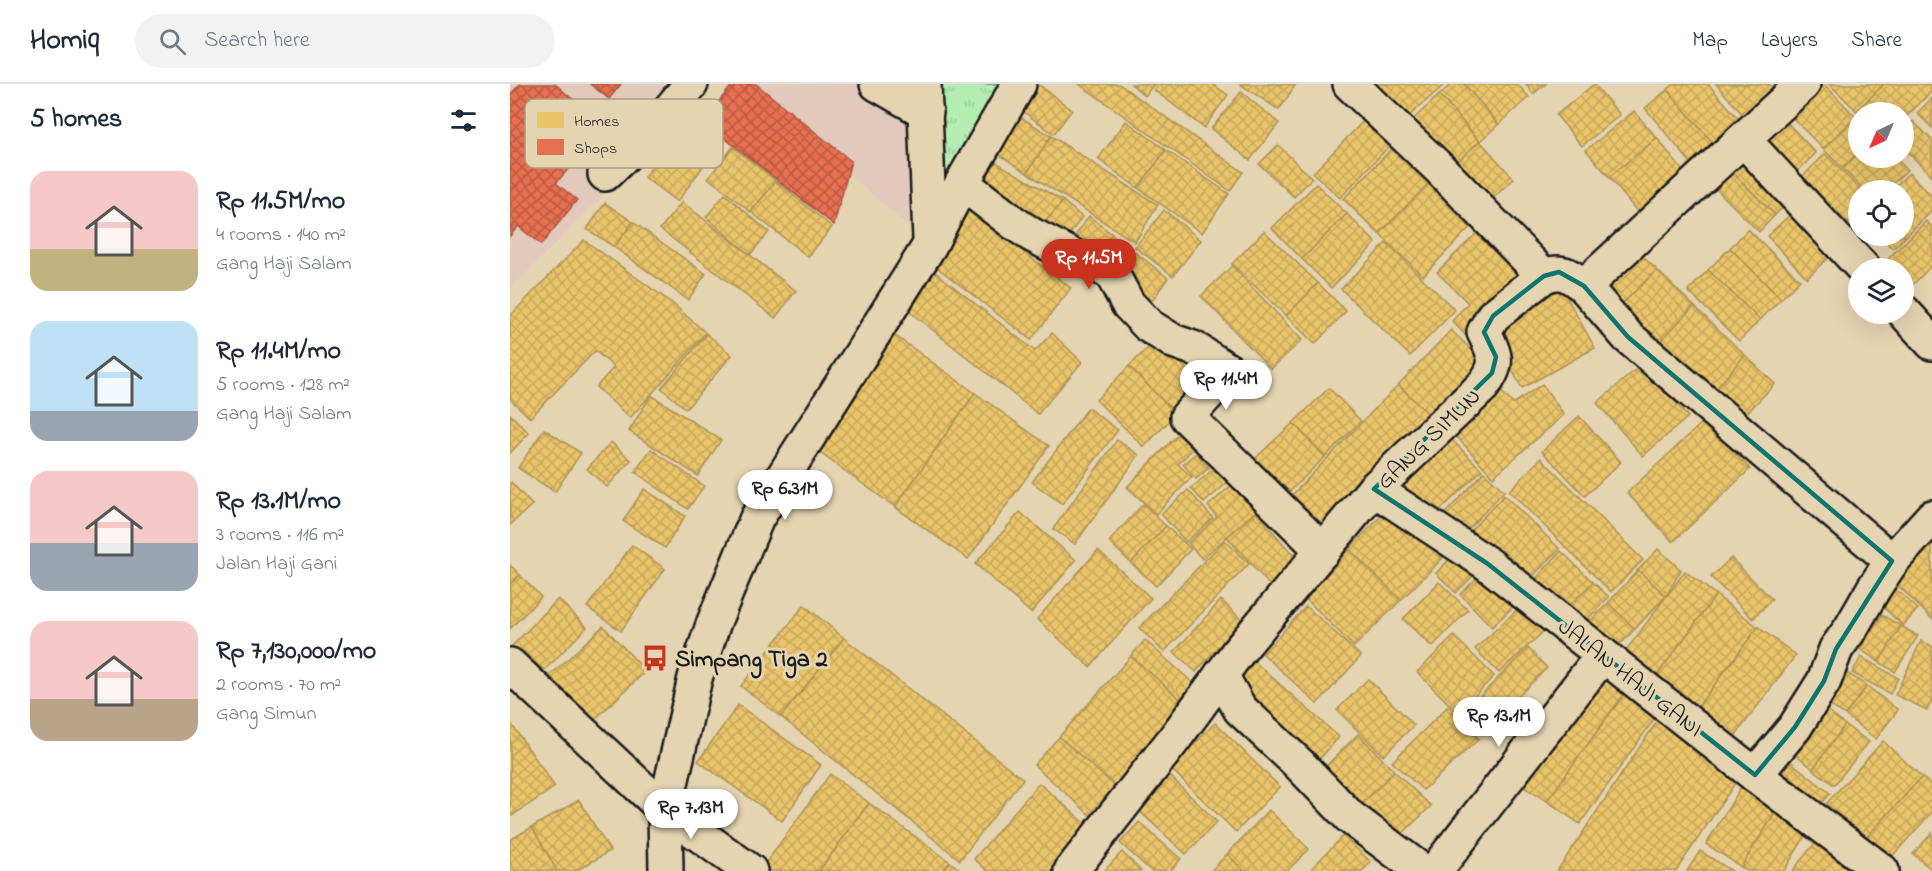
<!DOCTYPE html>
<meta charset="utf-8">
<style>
body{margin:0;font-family:"Indie Flower",sans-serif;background:#f2f2f3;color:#1f2937;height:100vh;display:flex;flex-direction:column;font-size:22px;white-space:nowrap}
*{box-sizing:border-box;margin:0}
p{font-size:20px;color:#747a83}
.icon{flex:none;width:33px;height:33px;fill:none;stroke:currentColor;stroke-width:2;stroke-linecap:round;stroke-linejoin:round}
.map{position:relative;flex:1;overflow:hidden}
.side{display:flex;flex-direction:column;background:#fff;width:510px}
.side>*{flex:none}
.needle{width:39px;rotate:224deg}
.buttons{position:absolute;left:1338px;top:18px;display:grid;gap:12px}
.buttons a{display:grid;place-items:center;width:66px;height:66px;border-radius:50%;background:#fff;box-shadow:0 6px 24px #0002;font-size:30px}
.price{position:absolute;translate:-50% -51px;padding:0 14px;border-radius:21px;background:#fff;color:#222;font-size:20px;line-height:39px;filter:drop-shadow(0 2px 3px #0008)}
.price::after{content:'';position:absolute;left:50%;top:36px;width:18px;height:14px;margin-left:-9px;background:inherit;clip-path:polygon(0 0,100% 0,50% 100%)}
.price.active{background:#c8321e;color:#fff}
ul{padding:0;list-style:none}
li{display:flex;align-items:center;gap:18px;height:150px;padding:0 30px}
li span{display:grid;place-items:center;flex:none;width:168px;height:120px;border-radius:18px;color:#555}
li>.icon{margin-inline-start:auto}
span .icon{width:72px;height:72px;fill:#fffc;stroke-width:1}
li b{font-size:26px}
h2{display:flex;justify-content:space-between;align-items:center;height:72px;padding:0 30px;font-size:26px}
header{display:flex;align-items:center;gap:36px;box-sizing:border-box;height:84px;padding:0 30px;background:#fff;border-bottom:2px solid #e0e1e3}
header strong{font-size:28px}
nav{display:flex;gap:33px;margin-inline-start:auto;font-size:21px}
.search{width:420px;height:54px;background:#f2f2f3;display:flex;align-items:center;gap:15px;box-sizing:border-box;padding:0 21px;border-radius:33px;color:#747a83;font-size:22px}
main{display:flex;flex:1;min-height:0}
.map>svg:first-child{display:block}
.built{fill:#e2c9bc}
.park{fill:url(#park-tufts);stroke:#688467;stroke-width:1.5}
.homes{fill:url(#homes-cross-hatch);stroke:#ac9253;stroke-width:1.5}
.shops{fill:url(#shops-cross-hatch);stroke:#aa5641;stroke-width:1.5}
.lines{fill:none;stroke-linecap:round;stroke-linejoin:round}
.minor-casing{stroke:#1c1c1c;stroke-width:38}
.tertiary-casing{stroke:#1c1c1c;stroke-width:38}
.secondary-casing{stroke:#1c1c1c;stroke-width:38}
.minor{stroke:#e5d4b1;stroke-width:33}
.tertiary{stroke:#e5d4b1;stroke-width:33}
.secondary{stroke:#e5d4b1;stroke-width:33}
.marked{fill:none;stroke:#0f766e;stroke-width:4.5;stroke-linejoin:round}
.labels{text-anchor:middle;stroke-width:6;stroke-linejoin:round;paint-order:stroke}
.street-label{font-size:24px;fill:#1c1c1c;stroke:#e5d4b1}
.poi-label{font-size:24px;font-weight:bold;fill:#1c1c1c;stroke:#e5d4b1;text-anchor:start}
.key{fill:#e5d4b1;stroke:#a99d84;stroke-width:1.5}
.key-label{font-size:16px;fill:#1c1c1c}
</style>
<header>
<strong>Homiq</strong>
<div class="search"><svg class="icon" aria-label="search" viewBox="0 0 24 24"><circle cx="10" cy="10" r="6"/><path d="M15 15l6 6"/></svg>Search here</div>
<nav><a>Map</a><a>Layers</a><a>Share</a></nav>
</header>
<main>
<section class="side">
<h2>5 homes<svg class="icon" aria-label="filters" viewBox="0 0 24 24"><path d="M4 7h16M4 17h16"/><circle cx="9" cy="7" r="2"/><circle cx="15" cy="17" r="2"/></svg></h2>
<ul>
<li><span style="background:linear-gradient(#f6c9c9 65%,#c2b280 0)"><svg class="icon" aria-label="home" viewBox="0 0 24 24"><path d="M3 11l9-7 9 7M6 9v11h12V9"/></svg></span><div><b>Rp 11.5M/mo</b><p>4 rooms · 140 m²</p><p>Gang Haji Salam</p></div></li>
<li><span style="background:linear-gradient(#bfe0f5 75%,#9aa5b1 0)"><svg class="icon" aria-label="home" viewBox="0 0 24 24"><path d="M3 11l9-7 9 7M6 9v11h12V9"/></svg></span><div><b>Rp 11.4M/mo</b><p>5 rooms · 128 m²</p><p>Gang Haji Salam</p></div></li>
<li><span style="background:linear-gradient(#f6c9c9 60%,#9aa5b1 0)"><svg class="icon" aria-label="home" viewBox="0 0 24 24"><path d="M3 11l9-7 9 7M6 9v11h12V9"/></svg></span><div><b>Rp 13.1M/mo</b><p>3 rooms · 116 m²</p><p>Jalan Haji Gani</p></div></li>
<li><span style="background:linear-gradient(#f6c9c9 65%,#b9a48a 0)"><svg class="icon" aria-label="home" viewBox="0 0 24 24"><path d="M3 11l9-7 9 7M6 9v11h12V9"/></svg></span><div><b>Rp 7,130,000/mo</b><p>2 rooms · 70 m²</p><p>Gang Simun</p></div></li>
</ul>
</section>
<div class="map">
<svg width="1422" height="787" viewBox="0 0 1422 787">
<defs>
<pattern id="park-tufts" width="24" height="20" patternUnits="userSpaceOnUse" patternTransform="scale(1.5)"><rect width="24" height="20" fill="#b3edb2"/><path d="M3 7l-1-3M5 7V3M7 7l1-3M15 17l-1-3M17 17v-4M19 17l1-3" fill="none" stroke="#99cb98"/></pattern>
<pattern id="homes-cross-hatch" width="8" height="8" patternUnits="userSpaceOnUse" patternTransform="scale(1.5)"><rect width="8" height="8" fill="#e9c46a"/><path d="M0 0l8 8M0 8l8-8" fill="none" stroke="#c7a85b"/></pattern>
<pattern id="shops-cross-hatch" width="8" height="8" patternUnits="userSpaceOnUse" patternTransform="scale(1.5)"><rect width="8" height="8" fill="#e76f51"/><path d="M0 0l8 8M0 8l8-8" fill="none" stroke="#ba5a42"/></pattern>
</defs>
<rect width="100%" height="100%" fill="#e5d4b1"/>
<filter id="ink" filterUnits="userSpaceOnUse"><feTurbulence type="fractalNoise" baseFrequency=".0167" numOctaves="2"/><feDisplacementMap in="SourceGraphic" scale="12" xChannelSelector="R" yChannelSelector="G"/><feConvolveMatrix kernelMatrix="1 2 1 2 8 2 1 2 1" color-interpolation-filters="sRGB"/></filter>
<g filter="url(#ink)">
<g class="built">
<path d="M0,0h202l-202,206z"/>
<path d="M235,0h175l10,161z"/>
</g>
<path class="park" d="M410,0h103l-93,161z"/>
<g class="homes">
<path d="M524,0h4l34,26 -18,24 -37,-27z"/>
<path d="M569,0h40l124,88 -13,19z"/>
<path d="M621,0h23l-9,12z"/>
<path d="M648,0h54l16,11 -24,33 -50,-38z"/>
<path d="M730,0h56l-17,26z"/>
<path d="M852,0h83l-46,41z"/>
<path d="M942,0h12l35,40 -19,17 -41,-46z"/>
<path d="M954,0h53l12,13 -30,27z"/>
<path d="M1016,0h20l-13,10z"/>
<path d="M1084,0l26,31 -38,31 -26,-31z"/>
<path d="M1164,0h34l36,41 -27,23 -50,-58z"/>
<path d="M1206,0h53l5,6 -30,26z"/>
<path d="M1299,0h15l32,33 -33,32 -39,-40z"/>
<path d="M1319,0h55l-27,27z"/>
<path d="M1374,0h46l2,7 -28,28v-7h-45l-2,-1z"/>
<path d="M1157,6l50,58 -23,19 -49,-59z"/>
<path d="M731,8l38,31 -29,37 -39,-31z"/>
<path d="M929,11l41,46 -33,30 -41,-45z"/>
<path d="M1422,14v30l-15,-15z"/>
<path d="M863,27l26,25 -59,62 -27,-25z"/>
<path d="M1124,27l23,27 -48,39 -23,-27z"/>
<path d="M504,29l37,23 -24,37 -36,-24z"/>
<path d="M180,32l32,25 -45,61 -33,-25z"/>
<path d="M1271,32l35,37 -29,29 -35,-38z"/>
<path d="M1346,33l2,2v34l-15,16 -20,-20z"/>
<path d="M616,37l40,29 -28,38 -40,-29z"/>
<path d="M1403,37l19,19v37l-28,-29v-17z"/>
<path d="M541,52l107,69 -23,37 -108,-69z"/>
<path d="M1147,54l29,37 -47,39 -30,-37z"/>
<path d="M889,57l37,35 -57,58 -36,-35z"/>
<path d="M970,57l34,38 -33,30 -34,-38z"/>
<path d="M768,61l34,33 -18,19 -35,-33z"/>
<path d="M223,63l43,34 -25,31 -43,-34z"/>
<path d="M656,66l63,44 -27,39 -64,-45z"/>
<path d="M1233,66l50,48 -18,17 -48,-48z"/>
<path d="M1348,69v5h38l11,12 -21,20h-22l-21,-21z"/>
<path d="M1315,70l36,36h-3v25l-12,12 -47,-47z"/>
<path d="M477,73l76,44 -24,29 -66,-48z"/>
<path d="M1217,83l48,48 -16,17 -48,-48z"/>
<path d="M1399,89l23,23v15l-39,38 -13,-13h24v-46h-13z"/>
<path d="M926,92l43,42 -56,58 -44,-42z"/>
<path d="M266,97l56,46 -24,30 -57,-45z"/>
<path d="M806,100l31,30 -45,45 -30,-31z"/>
<path d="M215,110l44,38 -19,23 -44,-38z"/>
<path d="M553,117l19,16 -18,26 -25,-13z"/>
<path d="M172,118l114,89 -21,27 -115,-89z"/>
<path d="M95,119l28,19 -19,25 -27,-18z"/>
<path d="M1286,125l39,42 -28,27 -40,-42z"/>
<path d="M458,126l103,78 -40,52 -102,-79z"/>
<path d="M654,126l37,30 -28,36 -38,-29z"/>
<path d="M837,130l29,29 -45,45 -29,-29z"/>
<path d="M579,132l23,18 -17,22 -22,-17z"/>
<path d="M1416,137l6,6v38l-28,29v-26h-25z"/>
<path d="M123,138l73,52 -18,26 -74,-53z"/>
<path d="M975,141l43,45 -46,48 -14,20 -16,-17 16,-18 -31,-31z"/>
<path d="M1238,145l52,51 -19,19 -51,-51z"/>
<path d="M754,147l54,52 -32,33 -54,-52z"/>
<path d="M602,150l56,44 -16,23 -57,-45z"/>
<path d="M74,156l88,63 34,30 -76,85 -34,-31 18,-20 -19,-16 -65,67 -20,-19v-83z"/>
<path d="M876,159l69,67 -45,46 -69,-67z"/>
<path d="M1220,164l51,51 -21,21 -52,-50z"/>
<path d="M1127,167l20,19 -42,41 -19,-18z"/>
<path d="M722,182l70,74 -31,29 -70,-73z"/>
<path d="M1147,186l37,36 -40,42 -39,-37z"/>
<path d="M1198,186l52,50 -21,21 -51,-50z"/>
<path d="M424,187l101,80 17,-18 30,29 -44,52 -133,-106z"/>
<path d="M808,199l28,28 -31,33 -29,-28z"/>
<path d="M1051,203l34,61 -73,40 -34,-61z"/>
<path d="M1184,222l51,49 -36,42 -55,-49z"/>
<path d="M941,246l33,32 -52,55 -34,-32z"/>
<path d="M380,248l85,61 -80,114 -86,-62z"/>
<path d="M197,250l25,21 -46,54 -25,-21z"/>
<path d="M647,255l46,47 -27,28 -47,-48z"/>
<path d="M1235,271l30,29 -38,39 -28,-26z"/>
<path d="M1132,280l46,53 -45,39 -46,-53z"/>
<path d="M619,282l47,48 -32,33 -48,-47z"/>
<path d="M1032,300l22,31 -71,62 -43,-48 47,-42 16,17z"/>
<path d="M888,301l34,32 -108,112 -34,-32z"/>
<path d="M819,304l32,33 -36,36 -32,-34z"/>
<path d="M465,309l74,53 -81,113 -73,-52z"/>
<path d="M141,311l70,45 -23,36 -69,-45z"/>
<path d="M578,324l30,22 -56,74 -30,-22z"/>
<path d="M0,330l19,19 -19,20z"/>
<path d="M1069,332l42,46 -36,34 -43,-45z"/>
<path d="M1194,337l46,48 -77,73 -46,-49z"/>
<path d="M783,339l32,34 -45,44 -36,-32z"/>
<path d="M34,345l37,24 -26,39 -37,-24z"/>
<path d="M933,347l39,39 -54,52 -37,-39z"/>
<path d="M668,350l15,15 -15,15 14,13 -36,37 -29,-27z"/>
<path d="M607,356l22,15 -64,89 -22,-15z"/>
<path d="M101,358l20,18 -24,27 -20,-18z"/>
<path d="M141,365l53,37 -16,23 -53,-37z"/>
<path d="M686,369l13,15 -13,11 -13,-15z"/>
<path d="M1031,374l102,102 -32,32 -102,-101z"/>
<path d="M705,384l12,15 -23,20 -13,-15z"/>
<path d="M974,388l20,19 -47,50 -20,-19z"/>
<path d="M1,398l21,23 -22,20v-42z"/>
<path d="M724,399l23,27 -55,49 -14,-16 29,-26 -9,-11z"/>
<path d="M134,405l41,27 -20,32 -42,-27z"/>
<path d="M678,406l25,28 -27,24 -25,-28z"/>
<path d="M994,411l56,54 -37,37 -55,-53z"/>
<path d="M633,420l23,22 -35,37 -22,-21z"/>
<path d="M880,423l53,51 -42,42 -52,-51z"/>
<path d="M510,428l56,48 -45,53 -56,-49z"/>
<path d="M746,428l45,52 -28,25 -46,-52z"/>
<path d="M656,442l25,23 -35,37 -25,-23z"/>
<path d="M1422,443v92l-46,-45z"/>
<path d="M715,456l24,24 -85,88 -25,-24z"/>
<path d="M122,461l33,24 -44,62 -34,-24z"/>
<path d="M839,465l52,51 -47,47 -51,-51z"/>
<path d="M1148,465l23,21 -15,26 -28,-26z"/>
<path d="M588,466l53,48 -61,69 -53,-48z"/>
<path d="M1051,467l32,31 -30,30 -31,-29z"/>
<path d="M946,468l21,20 -21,21 -20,-20z"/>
<path d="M1221,474l41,41 -19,20 -42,-42z"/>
<path d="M0,481l10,10 -10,9z"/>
<path d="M975,486l32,33 -25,24 -32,-33z"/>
<path d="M1128,486l28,26 -31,33 -27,-26z"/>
<path d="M1175,487l31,24 -63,86 -32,-24z"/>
<path d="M10,491l21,22 -31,32v-45z"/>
<path d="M1377,497l31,28 -15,17 -31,-29z"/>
<path d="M929,498l29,28 -36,37 -29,-28z"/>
<path d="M1083,498l16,15 -30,31 -16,-16z"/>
<path d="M1206,511l42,32 -64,85 -41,-31z"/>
<path d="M48,515l29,28 -53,54 -24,-22v-11z"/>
<path d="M711,516l21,20 -46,52 -22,-20z"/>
<path d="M1098,519l27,26 -19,20 -28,-26z"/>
<path d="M1013,520l23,25 -47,44 -24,-24z"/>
<path d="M294,521l40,33 -63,79 -40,-31z"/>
<path d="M796,522l55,50 -44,48 -54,-50z"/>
<path d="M1372,531l19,11 -22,36 -19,-13z"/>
<path d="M93,542l43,45 -62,59 -43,-46z"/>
<path d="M1391,542l17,10 -23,36 -16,-10z"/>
<path d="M1248,543l38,28 -64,85 -38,-28z"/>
<path d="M944,552l40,40 -36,37 -41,-41z"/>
<path d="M334,554l179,141 -63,81 -179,-143z"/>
<path d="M635,556l57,51 -14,15 -57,-50z"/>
<path d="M1411,557l11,5v55l-5,9 -32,-15z"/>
<path d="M1018,564l19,20 -65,64 -19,-19z"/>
<path d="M621,572l57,50 -72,81 -57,-50z"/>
<path d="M1351,573l37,21 -8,16 -38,-21z"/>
<path d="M745,578l84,75 -21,24 -85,-76z"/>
<path d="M1091,582l28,21 -82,114 -32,-19z"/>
<path d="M1331,585l26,17 -22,29 -24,-15z"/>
<path d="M858,595l46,46 -31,31 -46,-46z"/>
<path d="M1357,602l31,24 -22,29 -31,-24z"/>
<path d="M1119,603l33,21 -82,116 -33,-23z"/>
<path d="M228,621l83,60 -39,56 -84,-60z"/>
<path d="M938,622l31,33 -56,51 -31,-28z"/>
<path d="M1313,623l22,18 -32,44 -21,-18z"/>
<path d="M1153,628l79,61 -66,98h-119z"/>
<path d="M0,638l45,65 -45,30z"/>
<path d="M705,639l65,64 -44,45 -66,-64z"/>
<path d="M1335,641l24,17 -35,43 -21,-16z"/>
<path d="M848,650l36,37 -34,35 -36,-38z"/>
<path d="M549,653l57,50 -25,29 -57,-51z"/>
<path d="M1373,657l39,36 -57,62 -39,-35z"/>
<path d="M1271,670l49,39 -14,18 -50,-38z"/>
<path d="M884,687l37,35 -36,35 -35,-35z"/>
<path d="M320,690l39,29 -50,68h-53l-4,-3z"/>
<path d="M659,691l48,47 -31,32 -49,-45z"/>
<path d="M1412,693l10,9v26l-44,49 -23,-22z"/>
<path d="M1235,697l36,23 -40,63 -35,-23z"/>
<path d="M529,699l53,46 -35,42h-69l-14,-12z"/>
<path d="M69,716l31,51 -34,20h-19l-25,-44z"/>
<path d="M359,719l81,59 -7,9h-124z"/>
<path d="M1271,720l32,19 -29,48h-36l-7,-4z"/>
<path d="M759,726l40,39 -22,22h-43l-17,-17z"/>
<path d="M629,738l42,37 -11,12h-19l-31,-28z"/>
<path d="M22,743l25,44h-47v-31z"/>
<path d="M1422,749v37l-19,-16z"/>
<path d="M833,752l28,26 -9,9h-53z"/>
<path d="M1305,759l33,26 -2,2h-54z"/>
<path d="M1190,767l32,20h-45z"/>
<path d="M612,768l19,19h-37z"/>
<path d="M717,770l17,17h-33z"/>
<path d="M440,778l12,9h-19z"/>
</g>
<g class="shops">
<path d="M10,0h35l50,43 -49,56 21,17 -36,45 -23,-19 -8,10v-141z"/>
<path d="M80,0h31l-12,15z"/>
<path d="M223,0h23l95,77 -17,64 -131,-104z"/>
</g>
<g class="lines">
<g class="minor-casing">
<g id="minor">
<path d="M367,0l49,28"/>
<path d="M840,0l89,84 105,108"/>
<path d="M1234,56l119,128"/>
<path d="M95,90l57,-55 29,-35"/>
<path d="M452,99l52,40 18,12 43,22 17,5 20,12 16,30 21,22 24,15 20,7 36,23 -42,46 136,134"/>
<path d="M1074,202l44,51 264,224"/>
<path d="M1394,228l28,31"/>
<path d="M864,405l114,75 267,211 127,96"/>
<path d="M711,591l19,34 59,55 51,53 72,54"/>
<path d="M1245,691l40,-48 29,-46 12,-32 15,-21 23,-40 18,-27 40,-44"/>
<path d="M155,726l85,61"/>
<path d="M561,787l104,-133 63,-86 136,-163 109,-103c17,-23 13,-29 1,-54l9,-16 51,-40c18,-7 25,-1 40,10l219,-202"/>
<path d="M925,787l168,-216"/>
</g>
</g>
<g class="tertiary-casing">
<path id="tertiary" d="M0,581l155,145"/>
</g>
<g class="secondary-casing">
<g id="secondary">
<path d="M414,0l6,156"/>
<path d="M156,787l-1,-61 30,-132 19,-56 43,-104 173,-273 32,-62 57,-99"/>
</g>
</g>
<use href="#minor" class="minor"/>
<use href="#tertiary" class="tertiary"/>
<use href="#secondary" class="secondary"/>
</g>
</g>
<path class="marked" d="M1049,188l25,14 44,51 264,224 -56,88 -12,32 -29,46 -40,48 -267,-211 -114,-75 118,-116 4,-16 -12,-25 9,-16 51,-40z"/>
<defs>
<g id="bus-bare" transform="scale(2.07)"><path d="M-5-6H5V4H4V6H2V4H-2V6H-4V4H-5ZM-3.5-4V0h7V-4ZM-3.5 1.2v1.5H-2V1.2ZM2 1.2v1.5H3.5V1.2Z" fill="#c8321e" stroke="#e5d4b1" stroke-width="2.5" paint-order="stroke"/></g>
</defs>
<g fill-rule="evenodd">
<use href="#bus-bare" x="145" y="574"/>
</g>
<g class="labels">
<g class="street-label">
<text transform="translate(918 354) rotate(-44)" y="8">GANG SIMUN</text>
<text transform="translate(1121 593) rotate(38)" y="8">JALAN HAJI GANI</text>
</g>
<g class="poi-label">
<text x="165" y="582">Simpang Tiga 2</text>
</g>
</g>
<rect x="15" y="15" width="198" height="69" rx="9" class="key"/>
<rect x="27" y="28" width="27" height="16" fill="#e9c46a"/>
<rect x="27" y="55" width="27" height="16" fill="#e76f51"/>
<g class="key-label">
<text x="64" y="42">Homes</text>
<text x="64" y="69">Shops</text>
</g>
</svg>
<div class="buttons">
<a><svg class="needle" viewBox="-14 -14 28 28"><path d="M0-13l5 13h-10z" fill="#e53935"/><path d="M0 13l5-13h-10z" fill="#747a83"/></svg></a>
<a><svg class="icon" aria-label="locate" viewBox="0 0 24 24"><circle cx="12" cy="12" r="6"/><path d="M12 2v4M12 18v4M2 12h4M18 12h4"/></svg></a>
<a><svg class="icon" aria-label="layers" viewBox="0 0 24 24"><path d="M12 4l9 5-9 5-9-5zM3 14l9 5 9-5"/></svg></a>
</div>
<b class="price active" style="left:579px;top:206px">Rp 11.5M</b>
<b class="price" style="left:716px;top:327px">Rp 11.4M</b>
<b class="price" style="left:275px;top:437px">Rp 6.31M</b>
<b class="price" style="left:989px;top:664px">Rp 13.1M</b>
<b class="price" style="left:181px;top:756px">Rp 7.13M</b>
</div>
</main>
